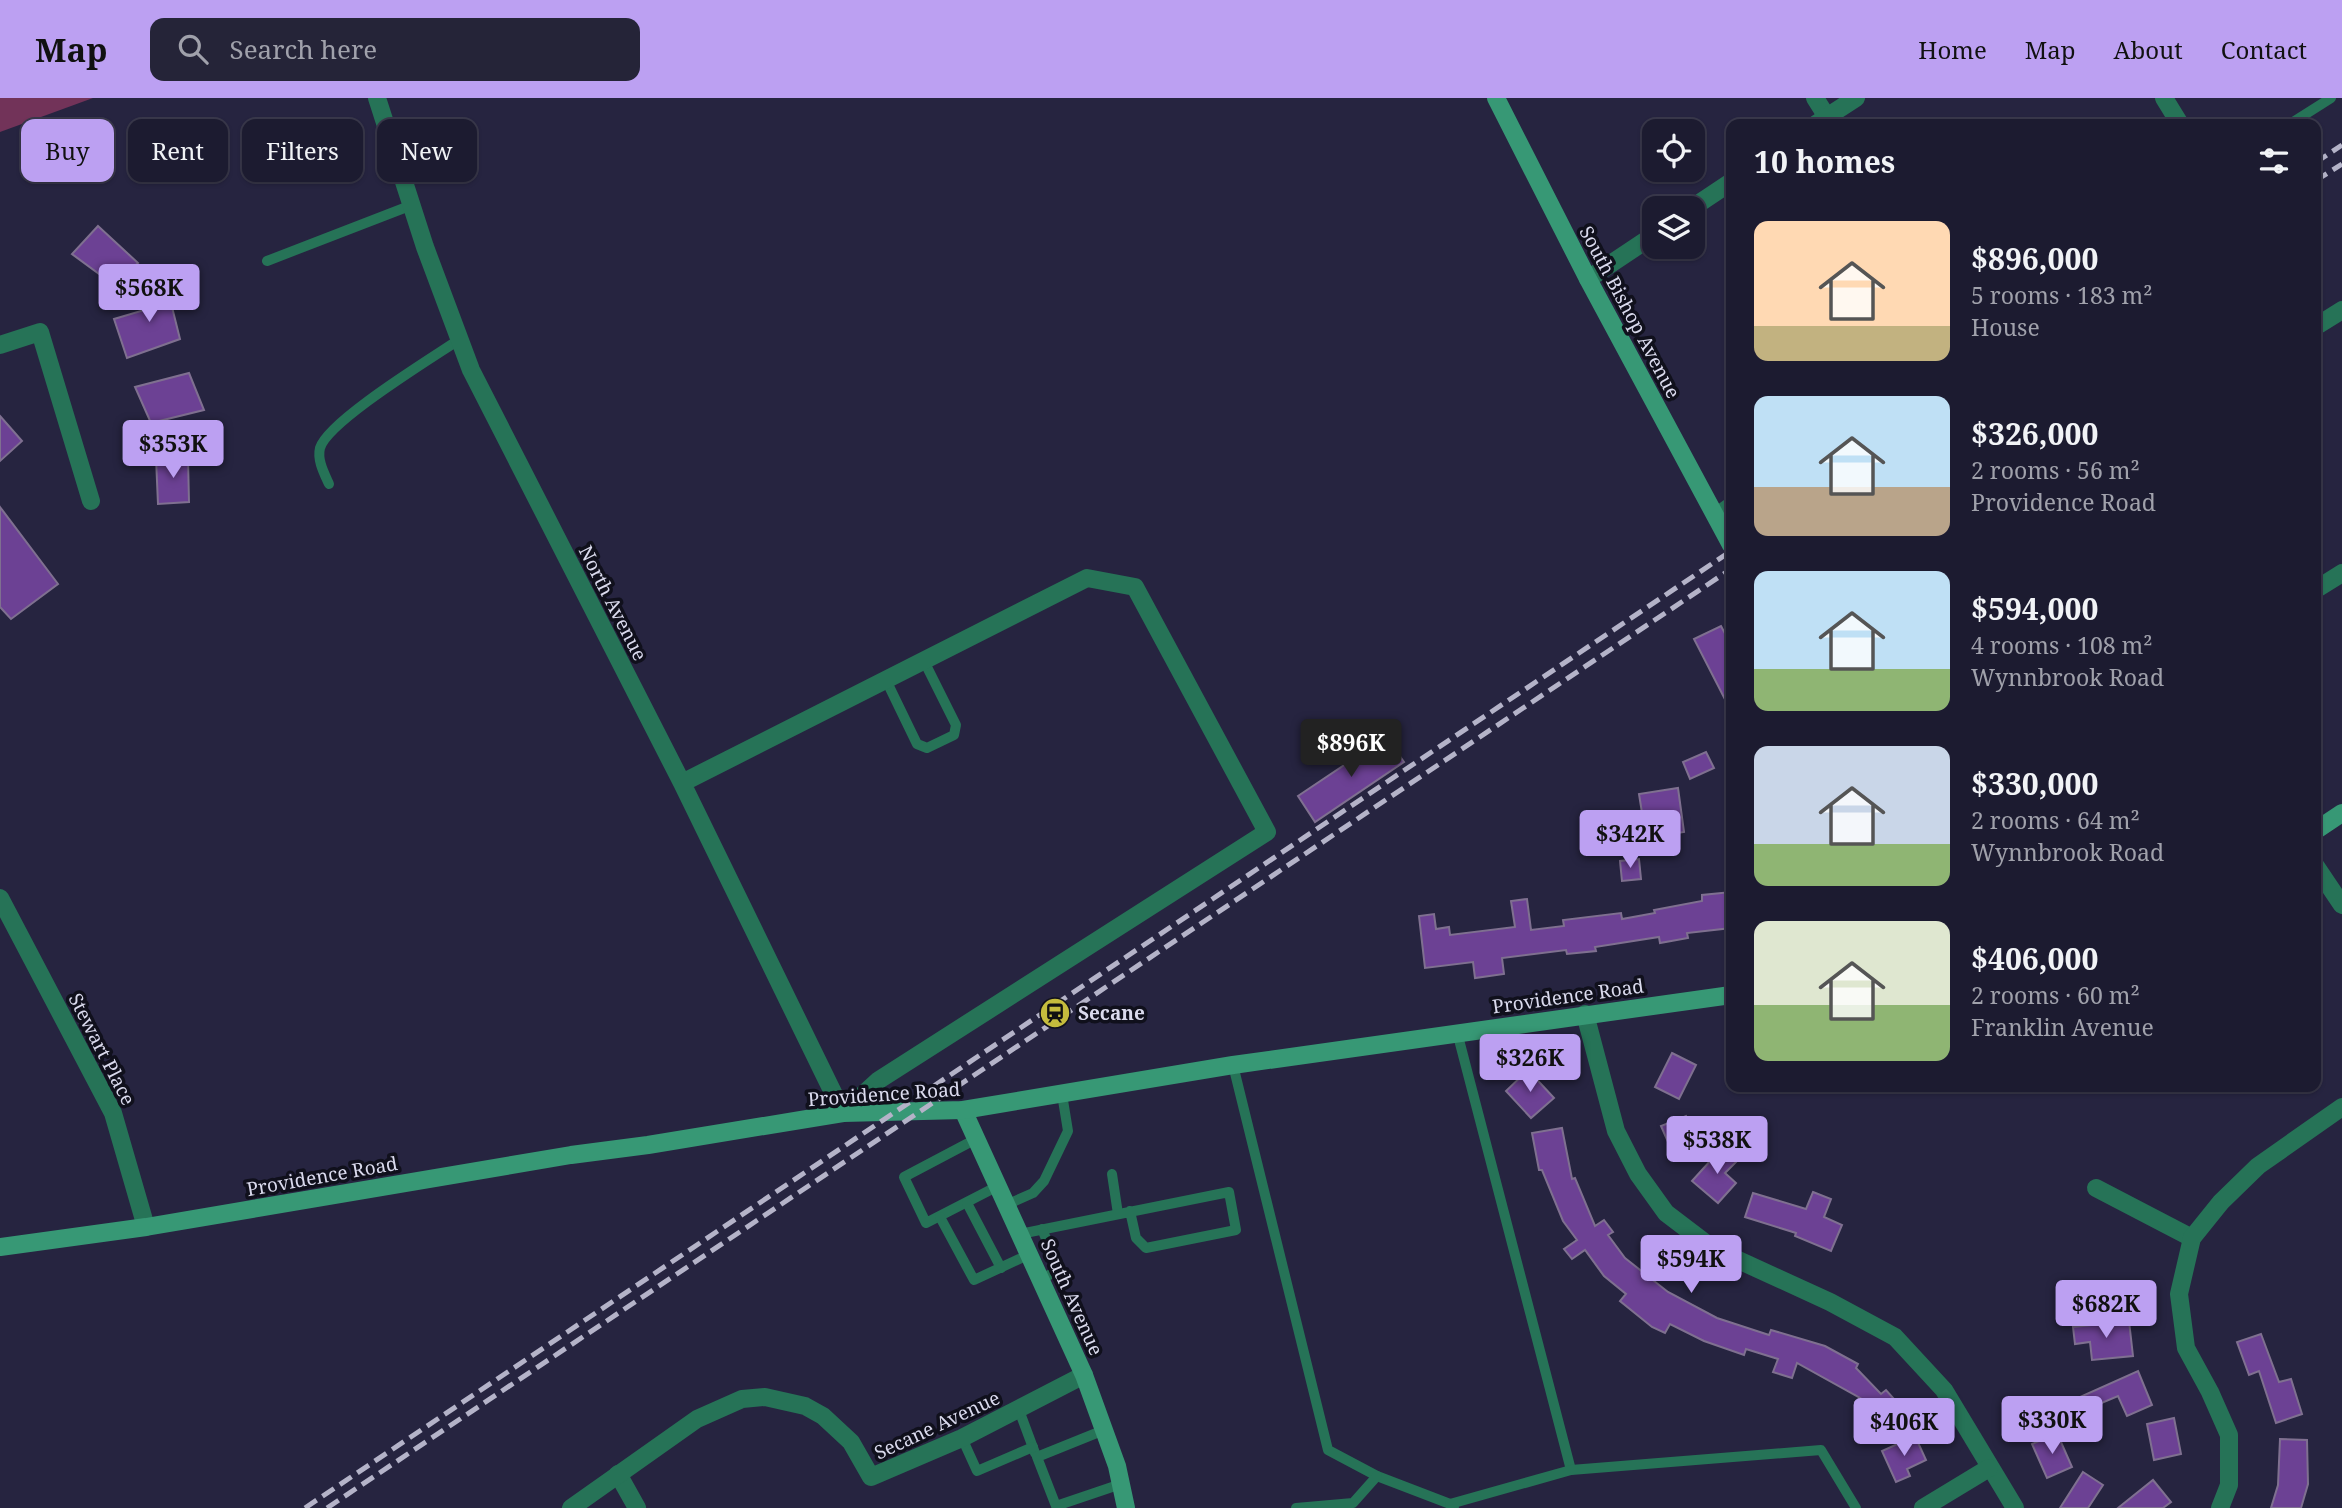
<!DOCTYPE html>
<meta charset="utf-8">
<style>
body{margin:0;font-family:"Noto Serif",serif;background:#252438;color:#f1f3f6;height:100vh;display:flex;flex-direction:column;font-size:26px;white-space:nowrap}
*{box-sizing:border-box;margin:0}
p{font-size:23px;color:#a0a1ab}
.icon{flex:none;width:38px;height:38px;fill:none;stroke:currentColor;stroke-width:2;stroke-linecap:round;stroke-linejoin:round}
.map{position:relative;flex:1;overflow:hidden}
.panel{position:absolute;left:1726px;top:21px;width:595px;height:973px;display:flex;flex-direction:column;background:#1c1b30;border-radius:14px;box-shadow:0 2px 5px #0004,0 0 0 2px #3a394c}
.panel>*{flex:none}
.top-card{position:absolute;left:21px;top:21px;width:665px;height:63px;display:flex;gap:14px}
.fabs{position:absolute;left:1642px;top:21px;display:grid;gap:14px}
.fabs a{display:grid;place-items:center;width:63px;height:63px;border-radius:14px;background:#1c1b30;box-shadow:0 2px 5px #0004,0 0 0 2px #3a394c;font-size:35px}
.price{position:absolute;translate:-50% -60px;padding:0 16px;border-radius:7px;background:#bca0f2;color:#111;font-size:23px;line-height:46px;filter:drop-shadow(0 2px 4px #0008)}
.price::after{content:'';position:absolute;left:50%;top:42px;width:21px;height:16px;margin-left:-10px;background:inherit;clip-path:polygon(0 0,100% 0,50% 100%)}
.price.active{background:#222;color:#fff}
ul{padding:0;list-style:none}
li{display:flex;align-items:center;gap:21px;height:175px;padding:0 28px}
li span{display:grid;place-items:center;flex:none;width:196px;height:140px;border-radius:14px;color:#555}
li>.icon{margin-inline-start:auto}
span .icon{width:84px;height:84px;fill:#fffc;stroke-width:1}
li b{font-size:30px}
h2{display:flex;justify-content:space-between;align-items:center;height:84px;padding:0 28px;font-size:30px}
.pill{padding:0 24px;border-radius:14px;background:#1c1b30;box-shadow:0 2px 5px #0004,0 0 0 2px #3a394c;font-size:24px;line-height:63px}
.pill.active{background:#bca0f2;color:#111}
header{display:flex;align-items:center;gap:42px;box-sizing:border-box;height:98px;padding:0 35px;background:#bca0f2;color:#111}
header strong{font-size:33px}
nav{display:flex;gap:38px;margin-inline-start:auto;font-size:24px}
.search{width:490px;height:63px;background:#252438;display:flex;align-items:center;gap:18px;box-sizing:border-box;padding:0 24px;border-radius:14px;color:#a0a1ab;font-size:26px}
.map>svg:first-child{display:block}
.green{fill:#723359}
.building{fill:#6c4194;stroke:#7f7090;stroke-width:2}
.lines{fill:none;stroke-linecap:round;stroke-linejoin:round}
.lane{stroke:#267357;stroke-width:10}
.street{stroke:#267357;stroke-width:18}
.secondary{stroke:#379875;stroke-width:18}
.rail{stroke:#b4b3c8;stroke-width:5;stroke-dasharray:14 7;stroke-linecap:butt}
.labels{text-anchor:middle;stroke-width:7;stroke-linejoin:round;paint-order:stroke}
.street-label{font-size:19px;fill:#dadaed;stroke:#10101c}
.poi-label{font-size:19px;font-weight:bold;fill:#dadaed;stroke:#10101c;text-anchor:start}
</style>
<header>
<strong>Map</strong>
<div class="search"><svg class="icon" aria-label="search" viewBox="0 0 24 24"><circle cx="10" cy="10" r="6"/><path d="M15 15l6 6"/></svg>Search here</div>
<nav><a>Home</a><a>Map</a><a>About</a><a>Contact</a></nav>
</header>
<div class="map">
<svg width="2342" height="1410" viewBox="0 0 2342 1410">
<rect width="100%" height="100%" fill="#262440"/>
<path class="green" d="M0,0h93l-93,34z"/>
<g class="building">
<path d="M98,128l40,37 -24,22 -42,-31z"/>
<path d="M167,189l13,52 -53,19 -13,-39 34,-10 -16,-11z"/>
<path d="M189,275l15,37 -53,13 -16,-36z"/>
<path d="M0,318l22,25 -22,20z"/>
<path d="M156,360h32l1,44 -31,2z"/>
<path d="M0,409l58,77 -47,35 -11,-12z"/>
<path d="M1721,528l10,19v66l-37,-72z"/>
<path d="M1386,639l18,25 -89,60 -17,-26z"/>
<path d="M1706,654l8,16 -24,11 -7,-17z"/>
<path d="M1678,690l6,44 -38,6 -7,-44z"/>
<path d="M1639,761l2,20 -19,2 -2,-20z"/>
<path d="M1731,794v36l-44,5 1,5 -28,5 -1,-6 -64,10 1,4 -29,3 -1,-4 -64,8 2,16 -29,4 -2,-16 -48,6 -6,-52 15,-2 2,15 13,-2 1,8 65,-8 -4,-26 16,-2 4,31 33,-4 -1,-6 58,-7 1,6 33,-6 -1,-3 48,-9v-6z"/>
<path d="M1672,955l24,12 -17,34 -24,-12z"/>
<path d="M1528,972l26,28 -23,20 -25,-27z"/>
<path d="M1686,1018l6,15 10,-4 7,19 -33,14 -15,-34z"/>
<path d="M1562,1030l10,51 3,-1 20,48 9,-6 9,12 -5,3 17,23 43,34 49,26 52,17 2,-5 54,16 33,18 -2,4 25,26 5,-4 16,18 -5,4 5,5 -2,3 -7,-4 -14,12 -24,-26 5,-4 -63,-35 -5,15 -19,-6 5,-13 -32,-10 -2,6 -40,-14 -34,-17 -5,9 -13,-6 -32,-26 6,-7 -22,-18 -19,-26 -13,9 -8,-10 13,-9 -14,-19 -21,-51h-3l-7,-37z"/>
<path d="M1722,1050l15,13 -12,12 11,10 -18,20 -26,-22z"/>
<path d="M1813,1094l18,7 -7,18 18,8 -11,26 -36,-15 1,-3 -51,-16 8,-24 53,16z"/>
<path d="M2129,1223l4,35 -41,4 -2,-18 -15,2 -2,-17z"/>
<path d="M2261,1236l18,48 12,-3 11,35 -26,9 -17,-52 -10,4 -12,-33z"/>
<path d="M2138,1273l14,34 -25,11 -9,-20 -33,14 -5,-13z"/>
<path d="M2174,1320l7,36 -27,6 -7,-36z"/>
<path d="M2057,1335l15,34 -25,11 -15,-34z"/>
<path d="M1915,1338l11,24 -19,9 3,7 -14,6 -14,-31z"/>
<path d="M2280,1341l27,1 1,44 -7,24h-30l7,-23z"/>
<path d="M2083,1374l20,13 -15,23h-28z"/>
<path d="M2153,1382l18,22 -8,6h-45z"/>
</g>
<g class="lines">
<g class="lane">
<path d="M2290,26l41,-26"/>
<path d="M267,163l145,-56"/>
<path d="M329,386c-5,-11 -12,-24 -9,-36 8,-27 112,-90 140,-109"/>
<path d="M886,582l31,64 10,4 27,-13 2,-10 -32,-64"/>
<path d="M1457,934l114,438"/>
<path d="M1233,967l95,385 49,26 73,28 4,4"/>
<path d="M976,1041l-72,38 22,46 72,-37"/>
<path d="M1112,1076l6,40"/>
<path d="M967,1105l34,65"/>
<path d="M1006,1107l27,-12 11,-12 24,-50 -6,-37"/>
<path d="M940,1119l34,63 56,-26"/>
<path d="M1020,1136l209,-42 7,38 -90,18 -10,-10 -6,-27"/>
<path d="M1041,1181l18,-9 -17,-41"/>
<path d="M1019,1312l16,43"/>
<path d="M1104,1332l-67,27 19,49 65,-22"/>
<path d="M962,1340l15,33 56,-24"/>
<path d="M1450,1406l121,-34 250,-20 35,58"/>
<path d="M1296,1410l57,-5 24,-27"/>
</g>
<g class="street">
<path d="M377,0l48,149 46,123 211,413 161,330 36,-33 388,-248 -132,-245 -48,-9 -405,205"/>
<path d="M1815,0l12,19"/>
<path d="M2164,0l16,26"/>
<path d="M1816,26l40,-26"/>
<path d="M1692,110l39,-26"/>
<path d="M1588,181l66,-44"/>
<path d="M2315,229l27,-17"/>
<path d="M0,247l40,-13 51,169"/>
<path d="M1717,418l14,-10"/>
<path d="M2315,492l27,-17"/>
<path d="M2315,767l27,40"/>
<path d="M0,800l113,215 33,114"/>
<path d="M1585,916l31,117 22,43 28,39 46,35 118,54 65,35 49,53 71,118"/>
<path d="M2096,1090l96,50"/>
<path d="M618,1376l19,34"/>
<path d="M571,1410l126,-89 45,-20 23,-2 40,9 18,10 28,26 20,35 91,-39 122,-63"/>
<path d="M1923,1410l66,-40"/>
<path d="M2220,1410l9,-23v-50l-19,-43 -24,-44 -7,-54 13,-56 29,-36 37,-36 84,-59"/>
</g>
<g class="secondary">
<path d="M1496,0l92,181 143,266"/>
<path d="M2315,733l27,-18"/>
<path d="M963,1012l121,265 33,91 9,42"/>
<path d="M0,1149l146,-20 425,-72 77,-10 195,-32 120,-3 270,-45 498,-70"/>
</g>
<g class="rail">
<path d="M2315,65l27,-18"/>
<path d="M2315,83l27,-17"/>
<path d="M305,1410l1426,-957"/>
<path d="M327,1410l1404,-939"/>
</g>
</g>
<defs>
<g id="station-disc" transform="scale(1.575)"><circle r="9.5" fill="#c5bc3d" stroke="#10101c"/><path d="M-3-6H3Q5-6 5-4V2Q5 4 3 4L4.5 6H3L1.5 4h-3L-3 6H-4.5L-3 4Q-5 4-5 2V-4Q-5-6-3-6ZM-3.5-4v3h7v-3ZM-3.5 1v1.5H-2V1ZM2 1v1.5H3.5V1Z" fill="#111"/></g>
</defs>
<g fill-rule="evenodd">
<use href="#station-disc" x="1055" y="915"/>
</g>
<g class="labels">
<g class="street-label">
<text transform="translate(1630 214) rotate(62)" y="7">South Bishop Avenue</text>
<text transform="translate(613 505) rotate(63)" y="7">North Avenue</text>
<text transform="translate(1568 898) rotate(-8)" y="7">Providence Road</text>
<text transform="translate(102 951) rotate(63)" y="7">Stewart Place</text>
<text transform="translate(884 996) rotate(-4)" y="7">Providence Road</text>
<text transform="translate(322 1078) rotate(-10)" y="7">Providence Road</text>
<text transform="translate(1072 1199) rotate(66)" y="7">South Avenue</text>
<text transform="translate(937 1327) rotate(-25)" y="7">Secane Avenue</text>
</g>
<g class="poi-label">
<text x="1078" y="922">Secane</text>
</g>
</g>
</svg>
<div class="fabs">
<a><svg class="icon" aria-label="locate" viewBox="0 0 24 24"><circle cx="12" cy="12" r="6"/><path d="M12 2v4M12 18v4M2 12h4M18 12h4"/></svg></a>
<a><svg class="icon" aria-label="layers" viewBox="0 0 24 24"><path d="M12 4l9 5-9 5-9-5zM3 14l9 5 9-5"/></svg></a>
</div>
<b class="price" style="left:149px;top:226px">$568K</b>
<b class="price" style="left:173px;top:382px">$353K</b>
<b class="price active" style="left:1351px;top:681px">$896K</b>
<b class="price" style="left:1630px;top:772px">$342K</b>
<b class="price" style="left:1530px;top:996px">$326K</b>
<b class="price" style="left:1717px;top:1078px">$538K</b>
<b class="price" style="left:1691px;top:1197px">$594K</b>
<b class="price" style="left:2106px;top:1242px">$682K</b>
<b class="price" style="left:2052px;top:1358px">$330K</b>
<b class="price" style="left:1904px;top:1360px">$406K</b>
<div class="top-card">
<a class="pill active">Buy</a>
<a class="pill">Rent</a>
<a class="pill">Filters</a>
<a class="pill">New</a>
</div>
<section class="panel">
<h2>10 homes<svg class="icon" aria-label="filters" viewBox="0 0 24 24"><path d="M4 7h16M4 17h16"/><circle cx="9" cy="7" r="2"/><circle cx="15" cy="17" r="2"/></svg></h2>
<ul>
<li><span style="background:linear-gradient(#ffd9b3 75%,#c2b280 0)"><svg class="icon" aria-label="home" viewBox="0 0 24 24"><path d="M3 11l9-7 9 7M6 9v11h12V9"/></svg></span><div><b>$896,000</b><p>5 rooms · 183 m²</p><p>House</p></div></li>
<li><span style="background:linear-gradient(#bfe0f5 65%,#b9a48a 0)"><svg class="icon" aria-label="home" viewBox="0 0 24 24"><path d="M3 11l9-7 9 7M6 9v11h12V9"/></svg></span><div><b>$326,000</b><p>2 rooms · 56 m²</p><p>Providence Road</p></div></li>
<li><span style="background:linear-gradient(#bfe0f5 70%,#8fb573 0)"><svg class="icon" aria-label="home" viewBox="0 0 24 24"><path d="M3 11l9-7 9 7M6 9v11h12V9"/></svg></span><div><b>$594,000</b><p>4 rooms · 108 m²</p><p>Wynnbrook Road</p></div></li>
<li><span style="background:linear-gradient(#c9d6e8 70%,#8fb573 0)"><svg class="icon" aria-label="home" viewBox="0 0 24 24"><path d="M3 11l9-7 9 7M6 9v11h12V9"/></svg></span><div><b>$330,000</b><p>2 rooms · 64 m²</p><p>Wynnbrook Road</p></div></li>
<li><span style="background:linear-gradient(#dfe7d0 60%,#8fb573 0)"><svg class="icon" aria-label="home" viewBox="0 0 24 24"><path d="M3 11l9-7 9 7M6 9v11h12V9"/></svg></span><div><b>$406,000</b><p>2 rooms · 60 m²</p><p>Franklin Avenue</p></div></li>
</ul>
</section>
</div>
